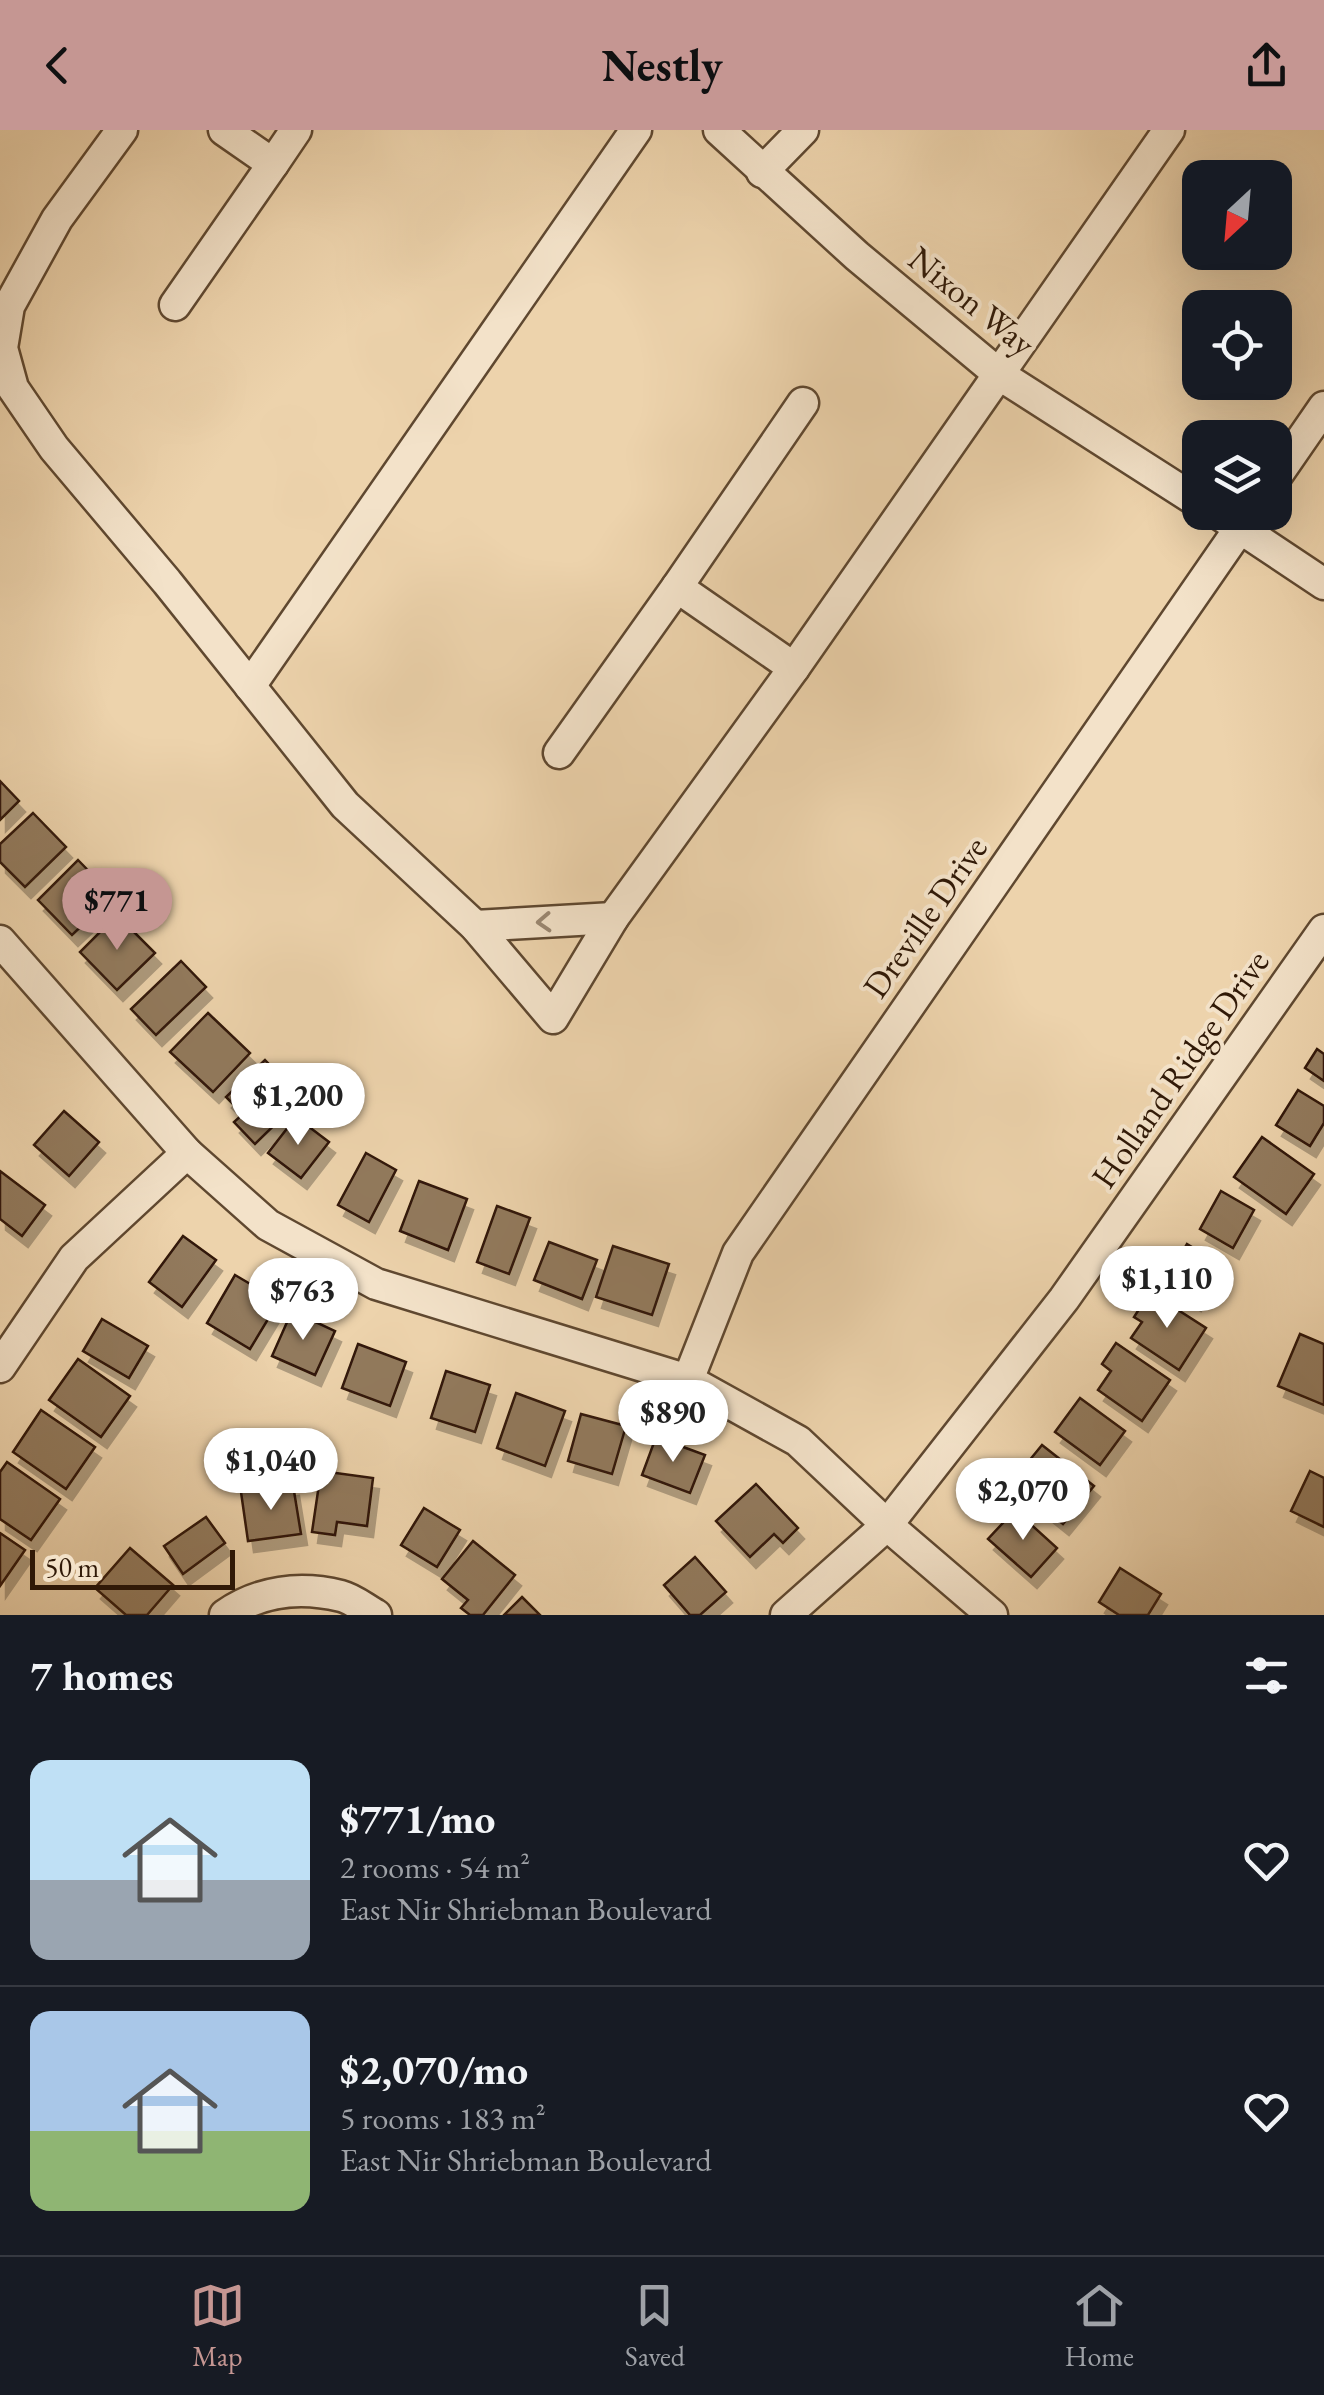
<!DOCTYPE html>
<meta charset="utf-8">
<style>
body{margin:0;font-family:"EB Garamond",serif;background:#242831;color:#f1f3f6;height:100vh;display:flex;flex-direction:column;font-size:38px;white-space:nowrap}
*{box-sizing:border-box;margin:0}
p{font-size:32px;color:#9ea1a6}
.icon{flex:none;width:55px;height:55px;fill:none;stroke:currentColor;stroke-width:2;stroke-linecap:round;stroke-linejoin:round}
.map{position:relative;height:1485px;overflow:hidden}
.drawer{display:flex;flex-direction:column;background:#171b24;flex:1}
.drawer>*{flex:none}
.needle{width:65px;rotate:206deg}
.fabs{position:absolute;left:1182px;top:30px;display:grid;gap:20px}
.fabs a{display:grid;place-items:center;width:110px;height:110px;border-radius:20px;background:#171b24;box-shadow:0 10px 40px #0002;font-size:50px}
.scale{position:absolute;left:30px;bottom:25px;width:205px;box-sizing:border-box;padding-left:10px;border:5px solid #301907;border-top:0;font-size:28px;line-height:35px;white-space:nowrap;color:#301907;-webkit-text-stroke:8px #f3e2c9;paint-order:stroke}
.price{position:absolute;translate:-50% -85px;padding:0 22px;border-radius:35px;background:#fff;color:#222;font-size:32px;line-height:65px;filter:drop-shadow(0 2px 5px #0008)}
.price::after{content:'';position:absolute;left:50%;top:60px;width:30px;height:22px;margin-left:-15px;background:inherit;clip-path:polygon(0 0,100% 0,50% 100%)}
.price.active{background:#c59692;color:#111}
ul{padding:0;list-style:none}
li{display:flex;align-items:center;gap:30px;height:250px;padding:0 30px}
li+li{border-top:2px solid #363941}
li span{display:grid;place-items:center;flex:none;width:280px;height:200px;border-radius:20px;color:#555}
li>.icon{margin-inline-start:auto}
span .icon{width:120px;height:120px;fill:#fffc;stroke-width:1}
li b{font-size:42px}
h2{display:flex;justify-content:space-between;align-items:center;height:120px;padding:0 30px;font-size:42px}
header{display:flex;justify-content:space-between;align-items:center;height:130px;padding:0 30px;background:#c59692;color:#111;font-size:45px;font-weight:700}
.menu{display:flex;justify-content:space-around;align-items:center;height:140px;border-top:2px solid #363941;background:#171b24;font-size:28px;color:#9ea1a6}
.menu a{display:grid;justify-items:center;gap:5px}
.menu .active{color:#c59692}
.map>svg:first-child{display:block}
.building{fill:#927a5d;stroke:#301907;stroke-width:2.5;filter:url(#shadow)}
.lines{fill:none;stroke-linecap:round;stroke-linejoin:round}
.minor-casing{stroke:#5f4830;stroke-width:35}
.minor{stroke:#f3e2c9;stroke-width:30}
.oneway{stroke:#9b8872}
.labels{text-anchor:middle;stroke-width:8;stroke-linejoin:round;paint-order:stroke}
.street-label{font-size:35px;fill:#301907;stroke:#f3e2c9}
</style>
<header><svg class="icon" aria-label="back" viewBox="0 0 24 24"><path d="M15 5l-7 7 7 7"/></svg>Nestly<svg class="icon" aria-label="share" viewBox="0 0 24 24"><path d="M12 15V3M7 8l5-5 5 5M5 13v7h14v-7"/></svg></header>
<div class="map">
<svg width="1324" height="1485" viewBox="0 0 1324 1485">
<defs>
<filter id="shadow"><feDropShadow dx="6" dy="11" stdDeviation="0" flood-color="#0004"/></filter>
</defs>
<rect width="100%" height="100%" fill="#edd3ac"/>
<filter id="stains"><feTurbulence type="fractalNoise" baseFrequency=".002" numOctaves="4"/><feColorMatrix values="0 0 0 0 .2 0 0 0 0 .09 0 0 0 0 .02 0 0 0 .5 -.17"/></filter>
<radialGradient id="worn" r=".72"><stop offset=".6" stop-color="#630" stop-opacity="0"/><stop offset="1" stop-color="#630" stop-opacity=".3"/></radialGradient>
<g class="building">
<path d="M0,651l19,20 -19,19z"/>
<path d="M33,683l33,34 -41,40 -25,-25v-18z"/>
<path d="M78,730l35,36 -41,39 -34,-35z"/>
<path d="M117,785l38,38 -38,37 -37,-38z"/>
<path d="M181,831l25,26 -50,48 -25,-26z"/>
<path d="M208,883l42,40 -37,39 -43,-40z"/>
<path d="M1317,919l7,5v27l-19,-13z"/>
<path d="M265,930l37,38 -47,46 -21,-22 9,-8 -17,-17z"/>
<path d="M1298,960l26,16v17l-14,23 -34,-21z"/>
<path d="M64,981l35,31 -30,34 -35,-31z"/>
<path d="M296,987l33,25 -28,36 -33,-25z"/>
<path d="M1262,1007l52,37 -28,40 -52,-37z"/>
<path d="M366,1023l30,17 -27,52 -31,-17z"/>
<path d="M0,1041l45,34 -23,31 -22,-17z"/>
<path d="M419,1051l48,18 -19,51 -48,-19z"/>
<path d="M1221,1061l33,19 -21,38 -33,-19z"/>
<path d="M497,1076l33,12 -21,56 -32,-12z"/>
<path d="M183,1106l33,24 -34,47 -33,-25z"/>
<path d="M549,1112l48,18 -15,39 -48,-19z"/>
<path d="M1187,1114l31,19 -23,37 -30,-19z"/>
<path d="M613,1116l56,18 -17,51 -56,-18z"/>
<path d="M235,1145l44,26 -29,48 -43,-26z"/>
<path d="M1150,1162l56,36 -27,42 -48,-32 11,-16 -8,-5z"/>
<path d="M292,1181l43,20 -20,44 -43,-19z"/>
<path d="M102,1189l46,27 -19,32 -46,-27z"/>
<path d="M1300,1204l24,10v61l-46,-19z"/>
<path d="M1116,1213l54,37 -28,41 -44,-31 13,-19 -9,-7z"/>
<path d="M358,1214l48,18 -16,44 -48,-18z"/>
<path d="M78,1229l52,37 -29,41 -52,-37z"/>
<path d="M446,1241l44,14 -15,47 -44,-14z"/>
<path d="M516,1263l49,18 -20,55 -48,-18z"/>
<path d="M1080,1268l45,33 -25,34 -45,-33z"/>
<path d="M41,1280l54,37 -29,42 -53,-37z"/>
<path d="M581,1284l45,12 -14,48 -44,-13z"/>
<path d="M656,1307l49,18 -15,38 -48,-18z"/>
<path d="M1042,1315l52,41 -31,38 -41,-33 12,-15 -10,-9z"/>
<path d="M7,1332l53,37 -29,41 -31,-21v-47z"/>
<path d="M321,1341l52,7 -6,48 -30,-4 -2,13 -23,-3z"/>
<path d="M1310,1341l14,7v49l-33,-16z"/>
<path d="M756,1354l42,44 -15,15 -9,-9 -24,23 -34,-36z"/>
<path d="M293,1355l8,49 -53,7 -7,-49z"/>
<path d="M424,1378l36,22 -23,37 -36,-22z"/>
<path d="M1015,1380l42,38 -26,29 -43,-38z"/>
<path d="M206,1387l19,26 -42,31 -19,-28z"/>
<path d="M0,1403l25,17 -25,36z"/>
<path d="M473,1411l42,34 -32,40h-13l-9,-7 7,-8 -26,-21z"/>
<path d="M130,1418l43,37 -26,30h-21l-31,-27z"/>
<path d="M695,1427l31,35 -26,23h-10l-26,-30z"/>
<path d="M1120,1438l41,26 -13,21h-29l-20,-13z"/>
<path d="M522,1467l18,18h-36z"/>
</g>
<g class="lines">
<g class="minor-casing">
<g id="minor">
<path d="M122,0l-65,89 -48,87 -7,42 11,40 41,60 113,134 178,223 130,121 78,92 60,-100 181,-250 375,-538"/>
<path d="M224,0l49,34 23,-34"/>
<path d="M719,0l138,126 143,119 200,128"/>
<path d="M762,42l41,-42"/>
<path d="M175,175l98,-141"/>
<path d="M1275,348l49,-71"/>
<path d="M1216,382l108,72"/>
<path d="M677,457l126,-184"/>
<path d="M250,556l386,-556"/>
<path d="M559,623l118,-166 117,81"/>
<path d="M475,796l138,-8"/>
<path d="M0,811l187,212 81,72 108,59 312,96 110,61 89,84 105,90"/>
<path d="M0,1237l74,-109 113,-105"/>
<path d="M688,1250l50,-127 513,-741"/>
<path d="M225,1485c34,-24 75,-29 116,-19 12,3 24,13 35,19"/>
<path d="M786,1485l101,-90 177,-226 260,-369"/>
</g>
</g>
<use href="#minor" class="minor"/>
</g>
<defs><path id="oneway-chevron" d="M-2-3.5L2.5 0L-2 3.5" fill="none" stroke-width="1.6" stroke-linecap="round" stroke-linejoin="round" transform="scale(2.5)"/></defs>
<use class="oneway" href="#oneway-chevron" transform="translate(544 792) rotate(177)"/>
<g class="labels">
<g class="street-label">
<text transform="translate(972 171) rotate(39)" y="12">Nixon Way</text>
<text transform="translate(925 787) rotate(-55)" y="12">Dreville Drive</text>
<text transform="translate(1180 939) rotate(-55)" y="12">Holland Ridge Drive</text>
</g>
</g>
<rect width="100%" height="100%" filter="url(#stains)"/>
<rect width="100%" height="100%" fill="url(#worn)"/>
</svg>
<div class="fabs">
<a><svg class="needle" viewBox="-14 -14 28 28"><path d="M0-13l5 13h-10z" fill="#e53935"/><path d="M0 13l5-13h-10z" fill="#9ea1a6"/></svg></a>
<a><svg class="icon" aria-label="locate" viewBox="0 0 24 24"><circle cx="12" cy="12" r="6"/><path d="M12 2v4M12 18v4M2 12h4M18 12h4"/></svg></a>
<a><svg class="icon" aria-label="layers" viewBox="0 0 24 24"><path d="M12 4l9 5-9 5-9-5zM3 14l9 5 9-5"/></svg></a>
</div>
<div class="scale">50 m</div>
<b class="price active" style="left:117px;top:823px">$771</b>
<b class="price" style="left:298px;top:1018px">$1,200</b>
<b class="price" style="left:1167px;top:1201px">$1,110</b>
<b class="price" style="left:303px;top:1213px">$763</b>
<b class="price" style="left:673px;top:1335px">$890</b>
<b class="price" style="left:271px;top:1383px">$1,040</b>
<b class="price" style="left:1023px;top:1413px">$2,070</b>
</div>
<section class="drawer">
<h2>7 homes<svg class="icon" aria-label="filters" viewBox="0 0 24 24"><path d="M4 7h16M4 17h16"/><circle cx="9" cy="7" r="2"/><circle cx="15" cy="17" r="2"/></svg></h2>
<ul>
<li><span style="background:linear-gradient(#bfe0f5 60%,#9aa5b1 0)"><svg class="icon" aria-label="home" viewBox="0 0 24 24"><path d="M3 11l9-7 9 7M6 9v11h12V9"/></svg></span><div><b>$771/mo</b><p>2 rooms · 54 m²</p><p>East Nir Shriebman Boulevard</p></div><svg class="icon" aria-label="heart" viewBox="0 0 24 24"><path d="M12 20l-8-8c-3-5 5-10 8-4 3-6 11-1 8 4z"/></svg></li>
<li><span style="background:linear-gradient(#a9c7e8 60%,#8fb573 0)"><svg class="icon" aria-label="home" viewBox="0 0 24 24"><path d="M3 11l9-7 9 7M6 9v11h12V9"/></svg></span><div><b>$2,070/mo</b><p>5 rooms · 183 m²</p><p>East Nir Shriebman Boulevard</p></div><svg class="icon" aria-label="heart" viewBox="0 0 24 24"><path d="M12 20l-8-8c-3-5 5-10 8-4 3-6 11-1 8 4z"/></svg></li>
</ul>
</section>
<nav class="menu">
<a class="active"><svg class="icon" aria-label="map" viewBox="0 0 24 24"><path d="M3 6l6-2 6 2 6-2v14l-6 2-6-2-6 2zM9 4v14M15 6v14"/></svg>Map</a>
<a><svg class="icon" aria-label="saved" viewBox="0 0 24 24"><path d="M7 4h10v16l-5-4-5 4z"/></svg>Saved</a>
<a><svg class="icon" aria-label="home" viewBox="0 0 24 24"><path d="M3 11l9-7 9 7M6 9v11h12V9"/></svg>Home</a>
</nav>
